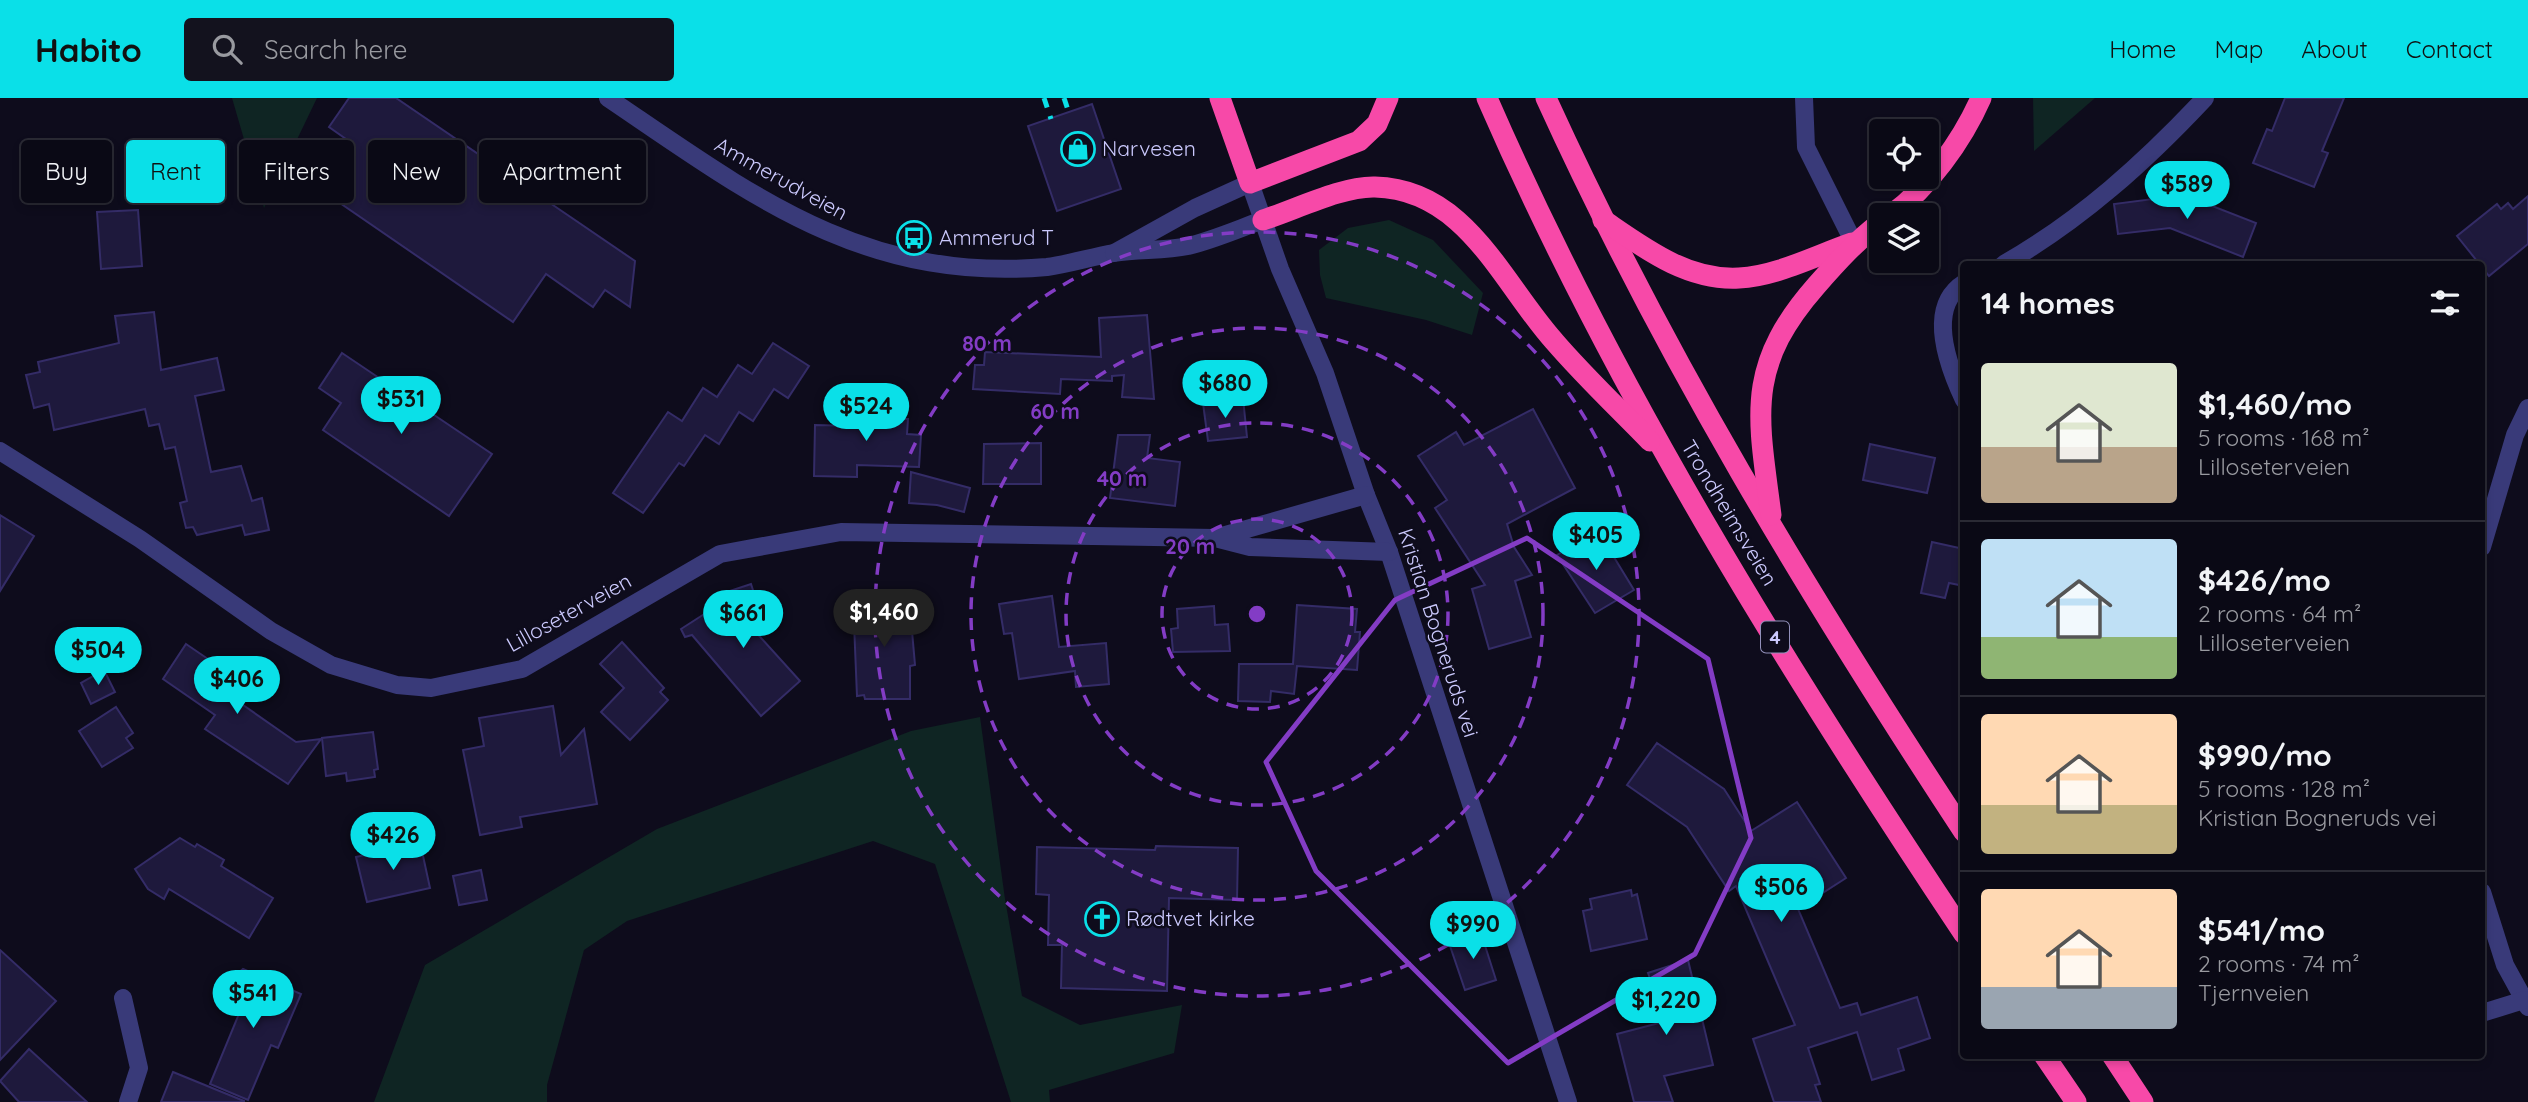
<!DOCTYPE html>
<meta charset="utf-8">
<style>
body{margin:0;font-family:Quicksand,sans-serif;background:#13121e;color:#f1f3f6;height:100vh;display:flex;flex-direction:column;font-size:26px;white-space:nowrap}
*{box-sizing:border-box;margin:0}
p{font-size:23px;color:#999aa0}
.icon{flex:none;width:38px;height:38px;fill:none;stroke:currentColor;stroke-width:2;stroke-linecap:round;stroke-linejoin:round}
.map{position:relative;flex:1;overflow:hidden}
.sheet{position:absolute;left:1960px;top:163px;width:525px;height:798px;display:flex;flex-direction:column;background:#0a0915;border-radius:7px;box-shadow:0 4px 10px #0003,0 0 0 2px #2a2a34}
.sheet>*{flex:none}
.hud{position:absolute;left:21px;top:42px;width:665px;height:63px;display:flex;gap:14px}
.tools{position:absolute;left:1869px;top:21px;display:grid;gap:14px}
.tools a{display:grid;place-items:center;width:70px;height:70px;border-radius:7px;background:#0a0915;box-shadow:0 4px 10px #0003,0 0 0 2px #2a2a34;font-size:35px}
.price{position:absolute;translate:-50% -60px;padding:0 16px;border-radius:24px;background:#0ae0e8;color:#111;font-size:23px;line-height:46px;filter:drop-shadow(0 2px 4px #0008)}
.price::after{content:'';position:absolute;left:50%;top:42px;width:21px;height:16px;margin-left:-10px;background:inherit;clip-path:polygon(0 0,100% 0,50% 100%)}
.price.current{background:#222;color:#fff}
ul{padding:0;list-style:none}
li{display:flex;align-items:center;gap:21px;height:175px;padding:0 21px}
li+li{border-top:2px solid #2a2a34}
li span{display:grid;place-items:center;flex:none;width:196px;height:140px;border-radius:7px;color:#555}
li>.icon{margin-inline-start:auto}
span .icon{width:84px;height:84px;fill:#fffc;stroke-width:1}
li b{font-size:30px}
h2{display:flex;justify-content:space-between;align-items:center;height:84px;padding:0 21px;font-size:30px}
.tag{padding:0 24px;border-radius:7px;background:#0a0915;box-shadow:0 4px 10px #0003,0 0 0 2px #2a2a34;font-size:24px;line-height:63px}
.tag.current{background:#0ae0e8;color:#111}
header{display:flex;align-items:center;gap:42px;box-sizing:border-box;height:98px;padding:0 35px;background:#0ae0e8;color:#111}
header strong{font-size:33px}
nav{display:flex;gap:38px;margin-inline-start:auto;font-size:24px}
.search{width:490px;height:63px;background:#13121e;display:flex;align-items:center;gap:18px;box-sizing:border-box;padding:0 24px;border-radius:7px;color:#999aa0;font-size:26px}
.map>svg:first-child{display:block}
.green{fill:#0f2523}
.building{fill:#1e193c;stroke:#342c67;stroke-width:2}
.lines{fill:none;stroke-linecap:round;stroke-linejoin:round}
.minor{stroke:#393a79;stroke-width:18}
.highway{stroke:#f749a8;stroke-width:21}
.rail{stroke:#0ae0e8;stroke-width:5;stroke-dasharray:10 9;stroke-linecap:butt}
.marked{fill:none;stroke:#833cc5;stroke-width:5;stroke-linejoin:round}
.ring{fill:none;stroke:#833cc5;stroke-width:3.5;stroke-dasharray:12 9}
.labels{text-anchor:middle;stroke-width:5;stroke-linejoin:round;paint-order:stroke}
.shield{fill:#0e0c1c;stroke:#9290ba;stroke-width:2}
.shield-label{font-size:19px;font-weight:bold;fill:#cbc9fd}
.poi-label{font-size:21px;fill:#cbc9fd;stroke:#0e0c1c;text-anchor:start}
.street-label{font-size:21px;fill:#cbc9fd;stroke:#0e0c1c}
.centre{fill:#833cc5;stroke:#0e0c1c;stroke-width:3.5}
.ring-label{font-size:21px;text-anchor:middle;font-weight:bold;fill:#833cc5;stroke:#0e0c1c;stroke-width:5;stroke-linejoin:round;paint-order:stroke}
</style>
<header>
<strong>Habito</strong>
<div class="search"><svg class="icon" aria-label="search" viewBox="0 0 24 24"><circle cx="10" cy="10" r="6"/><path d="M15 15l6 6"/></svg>Search here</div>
<nav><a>Home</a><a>Map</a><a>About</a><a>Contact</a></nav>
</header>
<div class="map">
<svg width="2528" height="1004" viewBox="0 0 2528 1004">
<rect width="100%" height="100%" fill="#0e0c1c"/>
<g class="green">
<path d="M232,0h85l-53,110z"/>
<path d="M2033,0h62l-61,53z"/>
<path d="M1389,122l44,20 50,53 -11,42 -46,-15 -100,-22 -6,-23 -1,-25 29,-22z"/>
<path d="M980,619l25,182 17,97 58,29 102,-20 -8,48 -125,37 1,12h-39l-76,-238 -62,-23 -246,80 -43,29 -37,135v17h-173l51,-137 232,-136 254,-98z"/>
</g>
<g class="building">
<path d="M349,0h47l239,163 -5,46 -25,-17 -12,17 -47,-33 -33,48 -192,-132 32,-46 -24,-17z"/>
<path d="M2285,0h59l-22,53 6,2 -14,34 -61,-24 14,-34 5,2z"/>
<path d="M1092,6l29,85 -64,22 -29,-85z"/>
<path d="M103,63l4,31 -31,3 -3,-31z"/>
<path d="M2184,97l72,28 -13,34 -73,-29 -52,6 -4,-30z"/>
<path d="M2528,98v48l-39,32 -32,-40 40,-32 4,5 7,-6 5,6z"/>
<path d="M138,112l4,56 -41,3 -4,-57z"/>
<path d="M154,214l7,58 56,-12 7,32 -29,6 16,76 30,-6 11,35 10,-3 7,32 -24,5 -3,-10 -45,10 -4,-8 -7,1 -6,-25 7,-2 -12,-54 -10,2 -6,-25 -10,2 -4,-17 -91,21 -5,-26 -15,4 -8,-33 14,-3 -2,-10 81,-19 -4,-27z"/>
<path d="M1147,217l7,84 -32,-2 2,-22 -12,1v5l-51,-2 -1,15 -87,-5 2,-24h9l1,-13 116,5 -2,-39z"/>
<path d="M773,245l36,23 -21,32 -14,-9 -21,32 -14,-9 -20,32 -14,-9 -21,31 -5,-3 -36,50 -30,-20 55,-81 14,9 21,-33 14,9 21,-32 14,9z"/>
<path d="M342,255l150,101 -43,62 -126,-86 18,-27 -22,-15z"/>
<path d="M1243,300l4,39 -39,4 -5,-38z"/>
<path d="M871,304l30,1v16h7l-1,15 14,1 -2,32 -62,-2v12l-43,-1 1,-51 40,1 1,-14h15z"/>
<path d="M1533,311l42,79 -68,36 7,23 18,28 -17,6 16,56 -42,12 -17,-60 13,-4 -50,-77 12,-8 -29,-44 38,-24 8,13z"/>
<path d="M1118,337h32l-3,23 33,4 -5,44 -65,-8z"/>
<path d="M1041,345v41h-58l1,-40z"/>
<path d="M1870,346l65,14 -8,35 -64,-13z"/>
<path d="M911,374l59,16 -6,24 -27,-7 -28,-2z"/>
<path d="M0,417l34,21 -34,55z"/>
<path d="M1598,433l36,59 -39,23 -38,-58z"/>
<path d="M1932,444l32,7v37l-15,-3 -4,15 -24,-5z"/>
<path d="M751,486l9,28 -17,6 57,63 -39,35 -69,-81 -7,2 -4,-8 45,-29 -2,-7z"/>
<path d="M1052,498l7,51 47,-4 3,41 -33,3 -1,-16 -56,8 -7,-46 -8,1 -5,-30z"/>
<path d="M909,499l6,68 -5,1v33h-45l-1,-4 -7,1 -3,-73h9v-25z"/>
<path d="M1297,507l60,4 -2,23h5l-3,38 -60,-4 -3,28 -23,-3 -1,11 -32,-1 1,-37h54z"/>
<path d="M1214,508l1,19 13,-1 2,27 -57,1 -2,-23 7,-1 -1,-19z"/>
<path d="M622,544l42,46 -4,4 8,8 -38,40 -29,-28 23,-24 -24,-24z"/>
<path d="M186,546l57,39 -10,15 63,44 25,-3 -33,45 -83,-55 10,-14 -52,-36z"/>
<path d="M104,572l11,22 -24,12 -10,-21z"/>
<path d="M553,608l8,49 23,-26 13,75 -77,13 2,10 -42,8 -17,-85 21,-4 -5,-28z"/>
<path d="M116,609l17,26 -7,5 7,10 -31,19 -23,-36z"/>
<path d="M373,634l5,37 -4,1 1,7 -28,4 -1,-8 -20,3 -4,-38z"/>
<path d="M1657,645l67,46 27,42 46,-29 49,76 -48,31 42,99 17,-5 4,12 56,-18 13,41 -32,11 6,21 -32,10 -15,-48 -49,16 12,36 -5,1 6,17h-47l-21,-63 42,-14 -59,-139 -7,5 -42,-64 -60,-42z"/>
<path d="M180,740l15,9 2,-3 27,16 -3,6 52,32 -24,40 -80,-49 -5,10 -16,-10 -13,-20z"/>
<path d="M420,744l10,46 -63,14 -11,-45z"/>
<path d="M1156,748l82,2 -1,52 -68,-2 -2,93 -106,-3 1,-43h-14l1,-50 -13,-1 1,-47 118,3z"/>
<path d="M481,772l6,30 -28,5 -6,-29z"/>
<path d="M1631,792l1,6 5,-2 10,45 -56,12 -8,-40 9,-2 -2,-10z"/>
<path d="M1481,835l15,47 -31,10 -16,-47z"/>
<path d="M0,852l56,51 -56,59z"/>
<path d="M1688,862l25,105 -49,11 9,26h-39l-17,-68 42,-11 -2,-7 5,-2 -14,-41z"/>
<path d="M243,871l58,25 -23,54 -7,-3 -23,55 -38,-16 31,-75 -19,-22z"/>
<path d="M29,951l58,53h-68l-19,-21z"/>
<path d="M173,974l71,29v1h-83z"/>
</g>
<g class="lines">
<g class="minor">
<path d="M608,0c142,96 255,185 439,169 22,-3 44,-10 67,-14 24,-4 50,-2 74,-7 25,-6 50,-17 75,-26"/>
<path d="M1804,0l2,49 48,96"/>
<path d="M1114,155l81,-45 55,-25 30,86 45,104 41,122 23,57 179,550"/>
<path d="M2004,166c77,-44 141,-102 201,-166"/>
<path d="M1964,185c-39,25 -15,85 0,117"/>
<path d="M0,353l140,88 131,92 60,34 66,20 34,3 91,-19 198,-115 121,-22 374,6"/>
<path d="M1366,397l-151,43 35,9 139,5"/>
<path d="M2482,449l33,-112 13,-27"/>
<path d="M2482,794l23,73 23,42"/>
<path d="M123,900l16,70 -11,34"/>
<path d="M2482,915l42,-13"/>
</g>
<g class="highway">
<path d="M1220,0l30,85 109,-42 18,-17 11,-26"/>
<path d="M1487,0c128,294 299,569 477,836"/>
<path d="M1546,0c117,257 263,498 418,734"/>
<path d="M1891,117c37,-27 71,-74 90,-117"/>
<path d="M1263,122c32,-10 79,-34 112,-33 91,2 127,96 179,154 30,35 64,67 96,100"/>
<path d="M1603,122c41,28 84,61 136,58 38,-2 78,-23 113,-35"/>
<path d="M1771,417c-13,-100 -26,-148 45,-229 21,-24 40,-45 65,-64"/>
<path d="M2044,957l32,47"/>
<path d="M2112,957l31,47"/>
</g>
<g class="rail">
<path d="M1044,0l7,21"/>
<path d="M1064,0l5,15"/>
</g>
</g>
<path class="marked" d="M1527,440l181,121 43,179 -56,116 -187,109 -192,-192 -50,-109 129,-162z"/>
<g class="ring">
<circle cx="1257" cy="516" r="95"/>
<circle cx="1257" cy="516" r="191"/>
<circle cx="1257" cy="516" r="286"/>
<circle cx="1257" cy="516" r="382"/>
</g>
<defs>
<g id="shop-ring" transform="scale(1.75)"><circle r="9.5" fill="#0e0c1c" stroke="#0ae0e8" stroke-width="1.5"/><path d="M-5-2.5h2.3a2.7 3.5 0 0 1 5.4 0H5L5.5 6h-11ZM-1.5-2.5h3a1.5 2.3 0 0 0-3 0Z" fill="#0ae0e8"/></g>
<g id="bus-ring" transform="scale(1.75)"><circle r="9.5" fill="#0e0c1c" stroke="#0ae0e8" stroke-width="1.5"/><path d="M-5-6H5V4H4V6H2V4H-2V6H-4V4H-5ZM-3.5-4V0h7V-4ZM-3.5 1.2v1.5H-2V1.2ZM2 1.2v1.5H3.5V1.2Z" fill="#0ae0e8"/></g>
<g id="church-ring" transform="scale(1.75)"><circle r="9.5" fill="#0e0c1c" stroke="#0ae0e8" stroke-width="1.5"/><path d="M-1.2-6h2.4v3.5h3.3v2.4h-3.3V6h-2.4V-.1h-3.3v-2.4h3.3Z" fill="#0ae0e8"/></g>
</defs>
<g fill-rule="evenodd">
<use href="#shop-ring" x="1078" y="51"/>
<use href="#bus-ring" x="914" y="140"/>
<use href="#church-ring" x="1102" y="821"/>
</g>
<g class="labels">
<rect class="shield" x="1761" y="523.5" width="28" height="31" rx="5"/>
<g class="shield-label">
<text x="1775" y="546">4</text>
</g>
<g class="poi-label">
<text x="1102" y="58">Narvesen</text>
<text x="939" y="147">Ammerud T</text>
<text x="1126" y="828">Rødtvet kirke</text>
</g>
<g class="street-label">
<text transform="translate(781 81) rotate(29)" y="7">Ammerudveien</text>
<text transform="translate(1729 415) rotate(59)" y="7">Trondheimsveien</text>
<text transform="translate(569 515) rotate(-29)" y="7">Lilloseterveien</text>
<text transform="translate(1438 535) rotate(72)" y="7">Kristian Bogneruds vei</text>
</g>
</g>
<circle cx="1257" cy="516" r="10" class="centre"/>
<g class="ring-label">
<text x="987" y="253">80 m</text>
<text x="1055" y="321">60 m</text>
<text x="1122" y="388">40 m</text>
<text x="1190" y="456">20 m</text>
</g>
</svg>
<div class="tools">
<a><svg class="icon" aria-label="locate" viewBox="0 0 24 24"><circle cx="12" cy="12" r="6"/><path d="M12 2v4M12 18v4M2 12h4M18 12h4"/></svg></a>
<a><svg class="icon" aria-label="layers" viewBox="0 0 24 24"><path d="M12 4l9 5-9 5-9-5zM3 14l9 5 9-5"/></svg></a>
</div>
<b class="price" style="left:2187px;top:123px">$589</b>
<b class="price" style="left:1225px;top:322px">$680</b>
<b class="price" style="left:401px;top:338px">$531</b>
<b class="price" style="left:866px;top:345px">$524</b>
<b class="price" style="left:1596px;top:474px">$405</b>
<b class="price current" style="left:884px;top:551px">$1,460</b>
<b class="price" style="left:743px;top:552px">$661</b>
<b class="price" style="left:98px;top:589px">$504</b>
<b class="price" style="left:237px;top:618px">$406</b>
<b class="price" style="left:393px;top:774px">$426</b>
<b class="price" style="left:1781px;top:826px">$506</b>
<b class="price" style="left:1473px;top:863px">$990</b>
<b class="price" style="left:253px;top:932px">$541</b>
<b class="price" style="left:1666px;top:939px">$1,220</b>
<div class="hud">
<a class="tag">Buy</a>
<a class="tag current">Rent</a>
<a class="tag">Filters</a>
<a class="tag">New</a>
<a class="tag">Apartment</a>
</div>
<section class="sheet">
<h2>14 homes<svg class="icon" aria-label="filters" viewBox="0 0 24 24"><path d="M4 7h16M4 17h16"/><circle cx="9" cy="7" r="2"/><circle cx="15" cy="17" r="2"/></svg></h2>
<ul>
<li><span style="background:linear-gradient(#dfe7d0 60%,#b9a48a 0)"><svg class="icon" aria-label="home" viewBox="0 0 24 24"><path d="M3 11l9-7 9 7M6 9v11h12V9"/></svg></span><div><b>$1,460/mo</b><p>5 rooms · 168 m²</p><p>Lilloseterveien</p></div></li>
<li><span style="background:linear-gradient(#bfe0f5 70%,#8fb573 0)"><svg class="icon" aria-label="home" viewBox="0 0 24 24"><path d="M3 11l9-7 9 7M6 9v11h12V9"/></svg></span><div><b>$426/mo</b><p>2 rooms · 64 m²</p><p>Lilloseterveien</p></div></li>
<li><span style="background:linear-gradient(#ffd9b3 65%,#c2b280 0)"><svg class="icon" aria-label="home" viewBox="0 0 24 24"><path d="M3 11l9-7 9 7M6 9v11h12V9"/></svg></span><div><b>$990/mo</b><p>5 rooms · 128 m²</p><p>Kristian Bogneruds vei</p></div></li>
<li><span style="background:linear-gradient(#ffd9b3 70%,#9aa5b1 0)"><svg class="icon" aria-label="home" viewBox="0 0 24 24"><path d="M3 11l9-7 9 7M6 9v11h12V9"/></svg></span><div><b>$541/mo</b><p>2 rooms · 74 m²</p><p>Tjernveien</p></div></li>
</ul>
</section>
</div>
